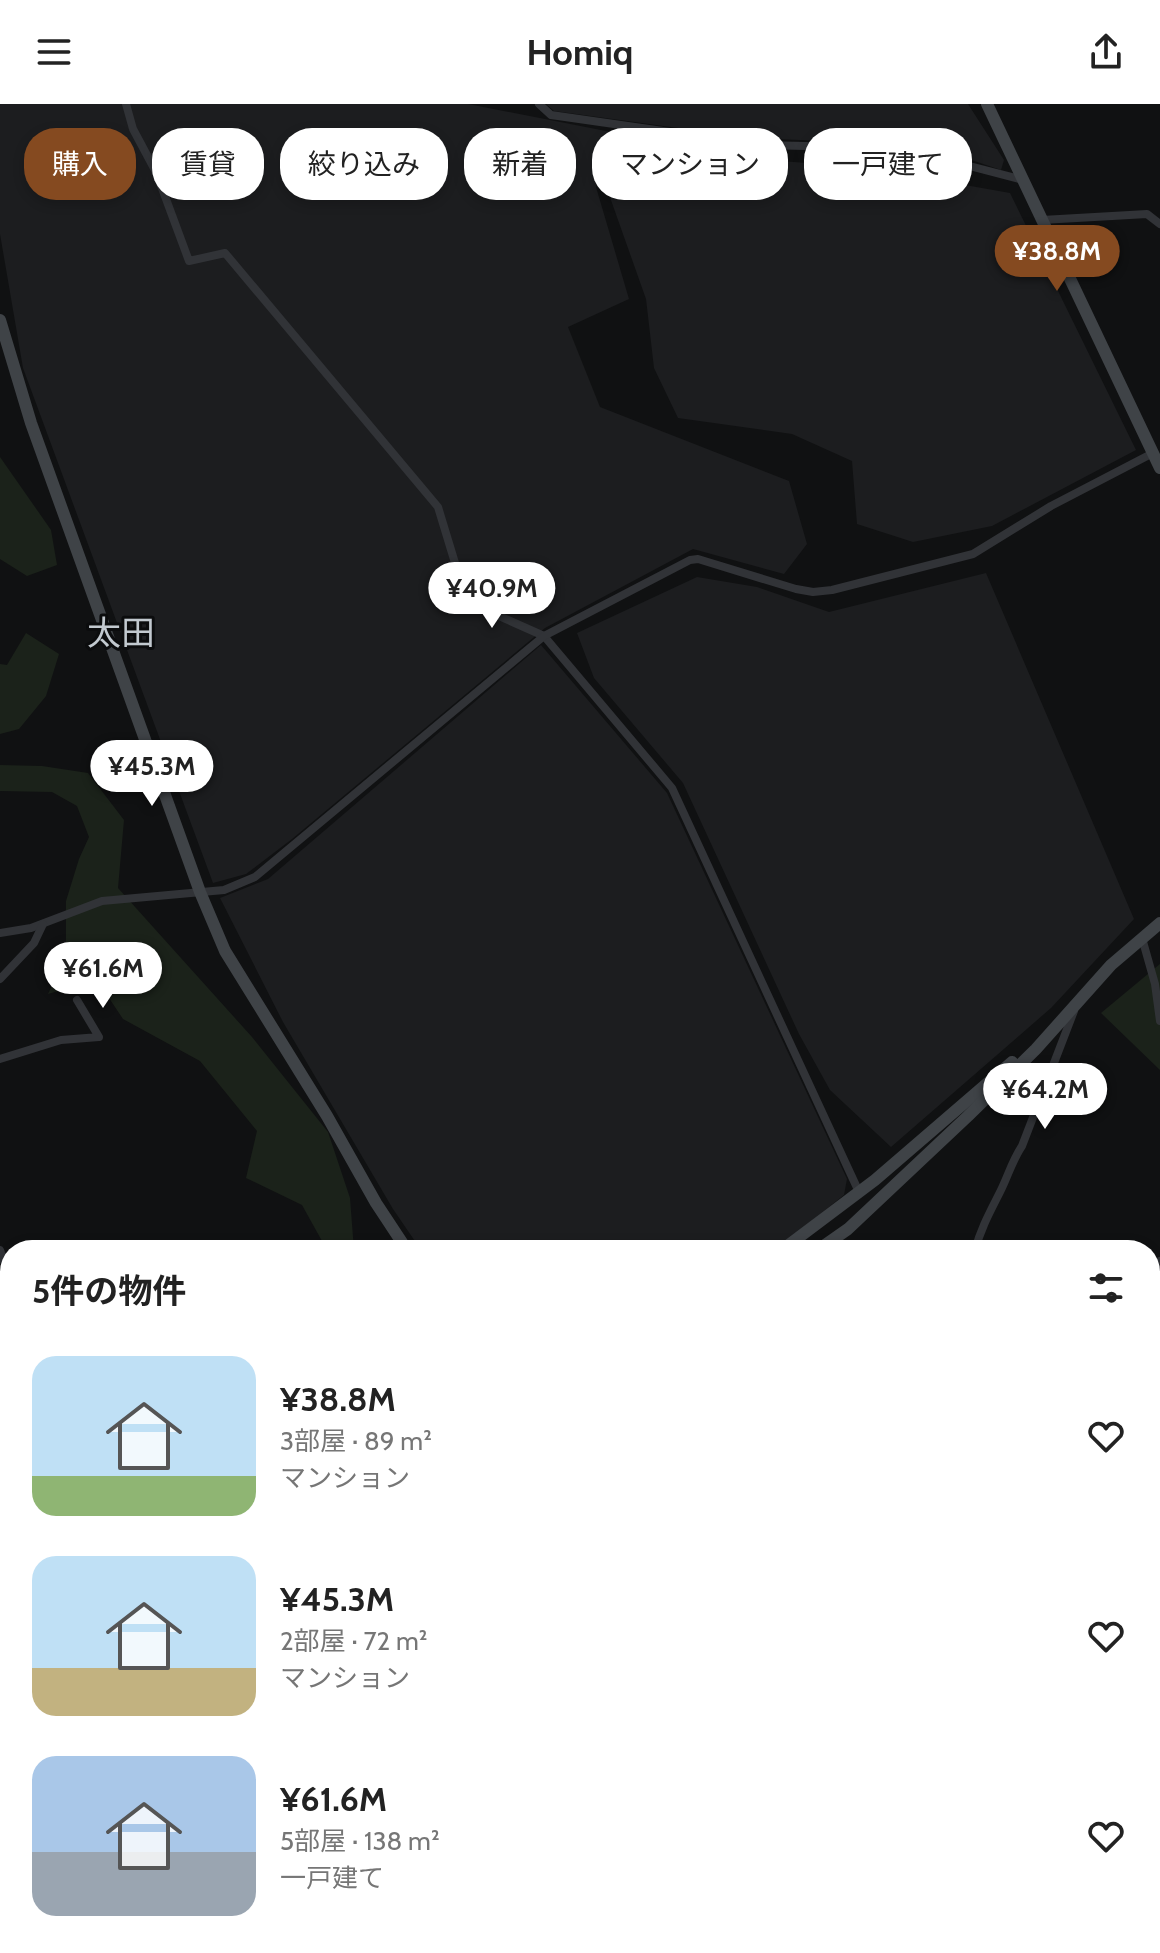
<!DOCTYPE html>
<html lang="ja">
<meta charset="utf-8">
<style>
body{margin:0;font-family:Cabin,"Noto Sans JP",sans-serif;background:#f6f6f6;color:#222;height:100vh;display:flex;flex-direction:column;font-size:30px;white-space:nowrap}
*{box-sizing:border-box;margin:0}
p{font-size:26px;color:#767676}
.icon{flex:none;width:44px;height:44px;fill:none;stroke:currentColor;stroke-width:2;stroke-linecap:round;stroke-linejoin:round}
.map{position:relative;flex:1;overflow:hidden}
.sheet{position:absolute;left:0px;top:1136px;width:1160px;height:714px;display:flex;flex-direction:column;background:#fff;border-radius:32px 32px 0 0;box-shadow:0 4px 12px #0003}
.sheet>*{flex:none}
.guide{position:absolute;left:24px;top:24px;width:1112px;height:72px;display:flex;gap:16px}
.price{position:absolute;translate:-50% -68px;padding:0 18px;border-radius:28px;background:#fff;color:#222;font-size:26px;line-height:52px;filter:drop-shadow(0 2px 4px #0008)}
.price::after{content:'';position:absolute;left:50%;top:48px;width:24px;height:18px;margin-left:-12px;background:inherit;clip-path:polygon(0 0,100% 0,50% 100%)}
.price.on{background:#854a20;color:#fff}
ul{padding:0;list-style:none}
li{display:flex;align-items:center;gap:24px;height:200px;padding:0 32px}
li span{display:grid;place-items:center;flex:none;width:224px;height:160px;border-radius:24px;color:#555}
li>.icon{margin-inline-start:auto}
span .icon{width:96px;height:96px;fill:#fffc;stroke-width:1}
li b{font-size:34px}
h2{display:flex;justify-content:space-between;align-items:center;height:96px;padding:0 32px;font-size:34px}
.tag{padding:0 28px;border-radius:32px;background:#fff;box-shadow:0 4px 12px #0003;font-size:28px;line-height:72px}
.tag.on{background:#854a20;color:#fff}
header{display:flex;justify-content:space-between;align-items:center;height:104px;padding:0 32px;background:#fff;font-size:36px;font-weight:700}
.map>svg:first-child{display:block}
.built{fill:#1c1d1f}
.green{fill:#1b221a}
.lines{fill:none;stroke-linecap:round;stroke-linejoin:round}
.street{stroke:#313337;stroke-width:8}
.secondary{stroke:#3f4347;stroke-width:12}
.highway{stroke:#5d6368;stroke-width:14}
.street-bridge{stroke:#313337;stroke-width:8}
.labels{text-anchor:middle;stroke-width:6;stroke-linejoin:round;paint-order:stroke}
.quarter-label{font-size:34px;fill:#c2c9cf;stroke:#0b0c0d}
</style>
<header><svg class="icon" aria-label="menu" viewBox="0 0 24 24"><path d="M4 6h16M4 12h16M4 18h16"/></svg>Homiq<svg class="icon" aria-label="share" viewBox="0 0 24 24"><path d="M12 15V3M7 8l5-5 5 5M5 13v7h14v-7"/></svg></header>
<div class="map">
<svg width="1160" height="1849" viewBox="0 0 1160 1849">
<rect width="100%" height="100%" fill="#101112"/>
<g class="built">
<path d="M0,0h468l143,28 -15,55 33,112 -61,28 32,80 189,74 18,63 -23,30 -91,-25 -148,79 -253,211 -46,35 -33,9 -190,-515 -23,-134z"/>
<path d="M546,0h422l36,56 -3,10 -74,-25 -176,-7 -197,-27z"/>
<path d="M624,46l240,17 146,26 126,257 -144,76 -79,16 -56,-18 -5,-63 -60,-27 -114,-16 -24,-50 -8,-69 -40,-113z"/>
<path d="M986,469l148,346 -83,89 -160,139 -61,-57 -31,-56 -116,-251 -89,-105 -17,-45 120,-56 60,10 72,25z"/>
<path d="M541,541l126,148 180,386 -3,16 -69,55h-354l-28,-41 -110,-187 -63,-124 48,-19z"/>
</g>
<g class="green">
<path d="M0,353l51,73 6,35 -30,11 -27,-17z"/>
<path d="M26,529l33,21 -13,42 -27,33 -19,5v-70l7,1z"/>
<path d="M0,661l42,1 46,7 36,47 -6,68 134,149 76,95 22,66 4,52h-27l-25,-45 -56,-27 11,-47 -57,-70 -77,-42 -26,-39 -49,14 18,-39v-54l13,-42 10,-22 -12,-31 -25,-14 -52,-1z"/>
<path d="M1160,860v106l-59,-57z"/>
<path d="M0,1188l10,11v67l-10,2z"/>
<path d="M1157,1398l3,4v120l-10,10v-128z"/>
<path d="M1150,1802l10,2v45h-330l2,-9h318z"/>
</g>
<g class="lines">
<g class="street">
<path d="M126,0l7,25 23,43 33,89 36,-8 213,254 28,92 6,5 72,32 128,152 187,404"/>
<path d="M539,0l12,11 210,30 88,2 82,9 92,24"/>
<path d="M1042,116l105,-6 13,10"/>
<path d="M0,829l31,-5 71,-27 122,-11 31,-13 289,-241 146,-76 8,-1 98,30 17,3 19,-2 141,-36 78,-48 102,-53"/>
<path d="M1142,834l13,46 5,37"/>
<path d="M0,875l34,-36 9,-19"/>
<path d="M0,955l61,-19 38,-3 -22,-37"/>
<path d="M0,1146l10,28"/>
<path d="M975,1146c6,-22 15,-38 25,-58 8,-16 12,-31 22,-46l52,-135"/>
<path d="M1150,1181l10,-24"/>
<path d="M1150,1282l10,-4"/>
<path d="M0,1340l10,-10"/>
<path d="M0,1381l10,-11"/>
<path d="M1150,1399l10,-8"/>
<path d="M0,1454l10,20"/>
<path d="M0,1488l10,-13"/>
<path d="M0,1550l10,19"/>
<path d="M0,1584l10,-4"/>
<path d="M0,1693l10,-5"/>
<path d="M0,1735l10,19"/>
<path d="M53,1840l5,9"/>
<path d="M100,1840l5,9"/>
<path d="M145,1840l4,9"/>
<path d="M304,1840l5,9"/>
<path d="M352,1840l5,9"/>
<path d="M727,1840l12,9"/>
<path d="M20,1849l7,-9"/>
<path d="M180,1849l18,-9"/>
<path d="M279,1849l18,-9"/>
<path d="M452,1849l15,-9"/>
<path d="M560,1849l13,-9"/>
</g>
<g class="secondary">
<path d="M987,0l173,364"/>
<path d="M0,216l31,103 169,469 25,59 102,165 49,87 31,47"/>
<path d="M782,1146l93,-70 137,-118"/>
<path d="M818,1146l30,-21 120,-113 68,-67 75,-84 49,-42"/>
<path d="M0,1639l10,-5"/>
</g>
<g class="highway">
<path d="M1150,1353l10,-7"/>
<path d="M1150,1376l10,-8"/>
<path d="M493,1849l14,-9"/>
<path d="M527,1849l14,-9"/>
</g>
<path class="street-bridge" d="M1150,1345l10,20"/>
</g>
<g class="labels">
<g class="quarter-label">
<text x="121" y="541">太田</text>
</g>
</g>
</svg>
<b class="price on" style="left:1057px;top:189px">¥38.8M</b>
<b class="price" style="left:492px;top:526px">¥40.9M</b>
<b class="price" style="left:152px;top:704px">¥45.3M</b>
<b class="price" style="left:103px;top:906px">¥61.6M</b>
<b class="price" style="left:1045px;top:1027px">¥64.2M</b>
<div class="guide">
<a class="tag on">購入</a>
<a class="tag">賃貸</a>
<a class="tag">絞り込み</a>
<a class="tag">新着</a>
<a class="tag">マンション</a>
<a class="tag">一戸建て</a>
</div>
<section class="sheet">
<h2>5件の物件<svg class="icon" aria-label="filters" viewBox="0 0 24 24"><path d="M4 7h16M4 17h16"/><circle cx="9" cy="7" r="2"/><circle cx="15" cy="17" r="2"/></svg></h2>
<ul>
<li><span style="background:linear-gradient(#bfe0f5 75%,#8fb573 0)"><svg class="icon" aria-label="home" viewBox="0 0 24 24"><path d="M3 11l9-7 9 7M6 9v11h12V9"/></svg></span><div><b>¥38.8M</b><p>3部屋 · 89 m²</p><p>マンション</p></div><svg class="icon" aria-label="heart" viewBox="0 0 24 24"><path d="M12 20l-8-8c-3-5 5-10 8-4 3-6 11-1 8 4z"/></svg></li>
<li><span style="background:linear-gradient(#bfe0f5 70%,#c2b280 0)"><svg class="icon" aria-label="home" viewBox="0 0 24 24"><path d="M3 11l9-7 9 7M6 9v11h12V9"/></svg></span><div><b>¥45.3M</b><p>2部屋 · 72 m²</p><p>マンション</p></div><svg class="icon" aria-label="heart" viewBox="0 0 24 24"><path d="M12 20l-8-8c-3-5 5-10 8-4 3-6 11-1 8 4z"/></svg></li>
<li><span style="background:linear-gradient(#a9c7e8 60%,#9aa5b1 0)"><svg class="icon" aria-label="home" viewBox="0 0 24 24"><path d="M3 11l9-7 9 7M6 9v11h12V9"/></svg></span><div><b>¥61.6M</b><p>5部屋 · 138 m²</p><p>一戸建て</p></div><svg class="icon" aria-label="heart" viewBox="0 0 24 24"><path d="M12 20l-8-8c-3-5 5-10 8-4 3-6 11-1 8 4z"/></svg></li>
</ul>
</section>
</div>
